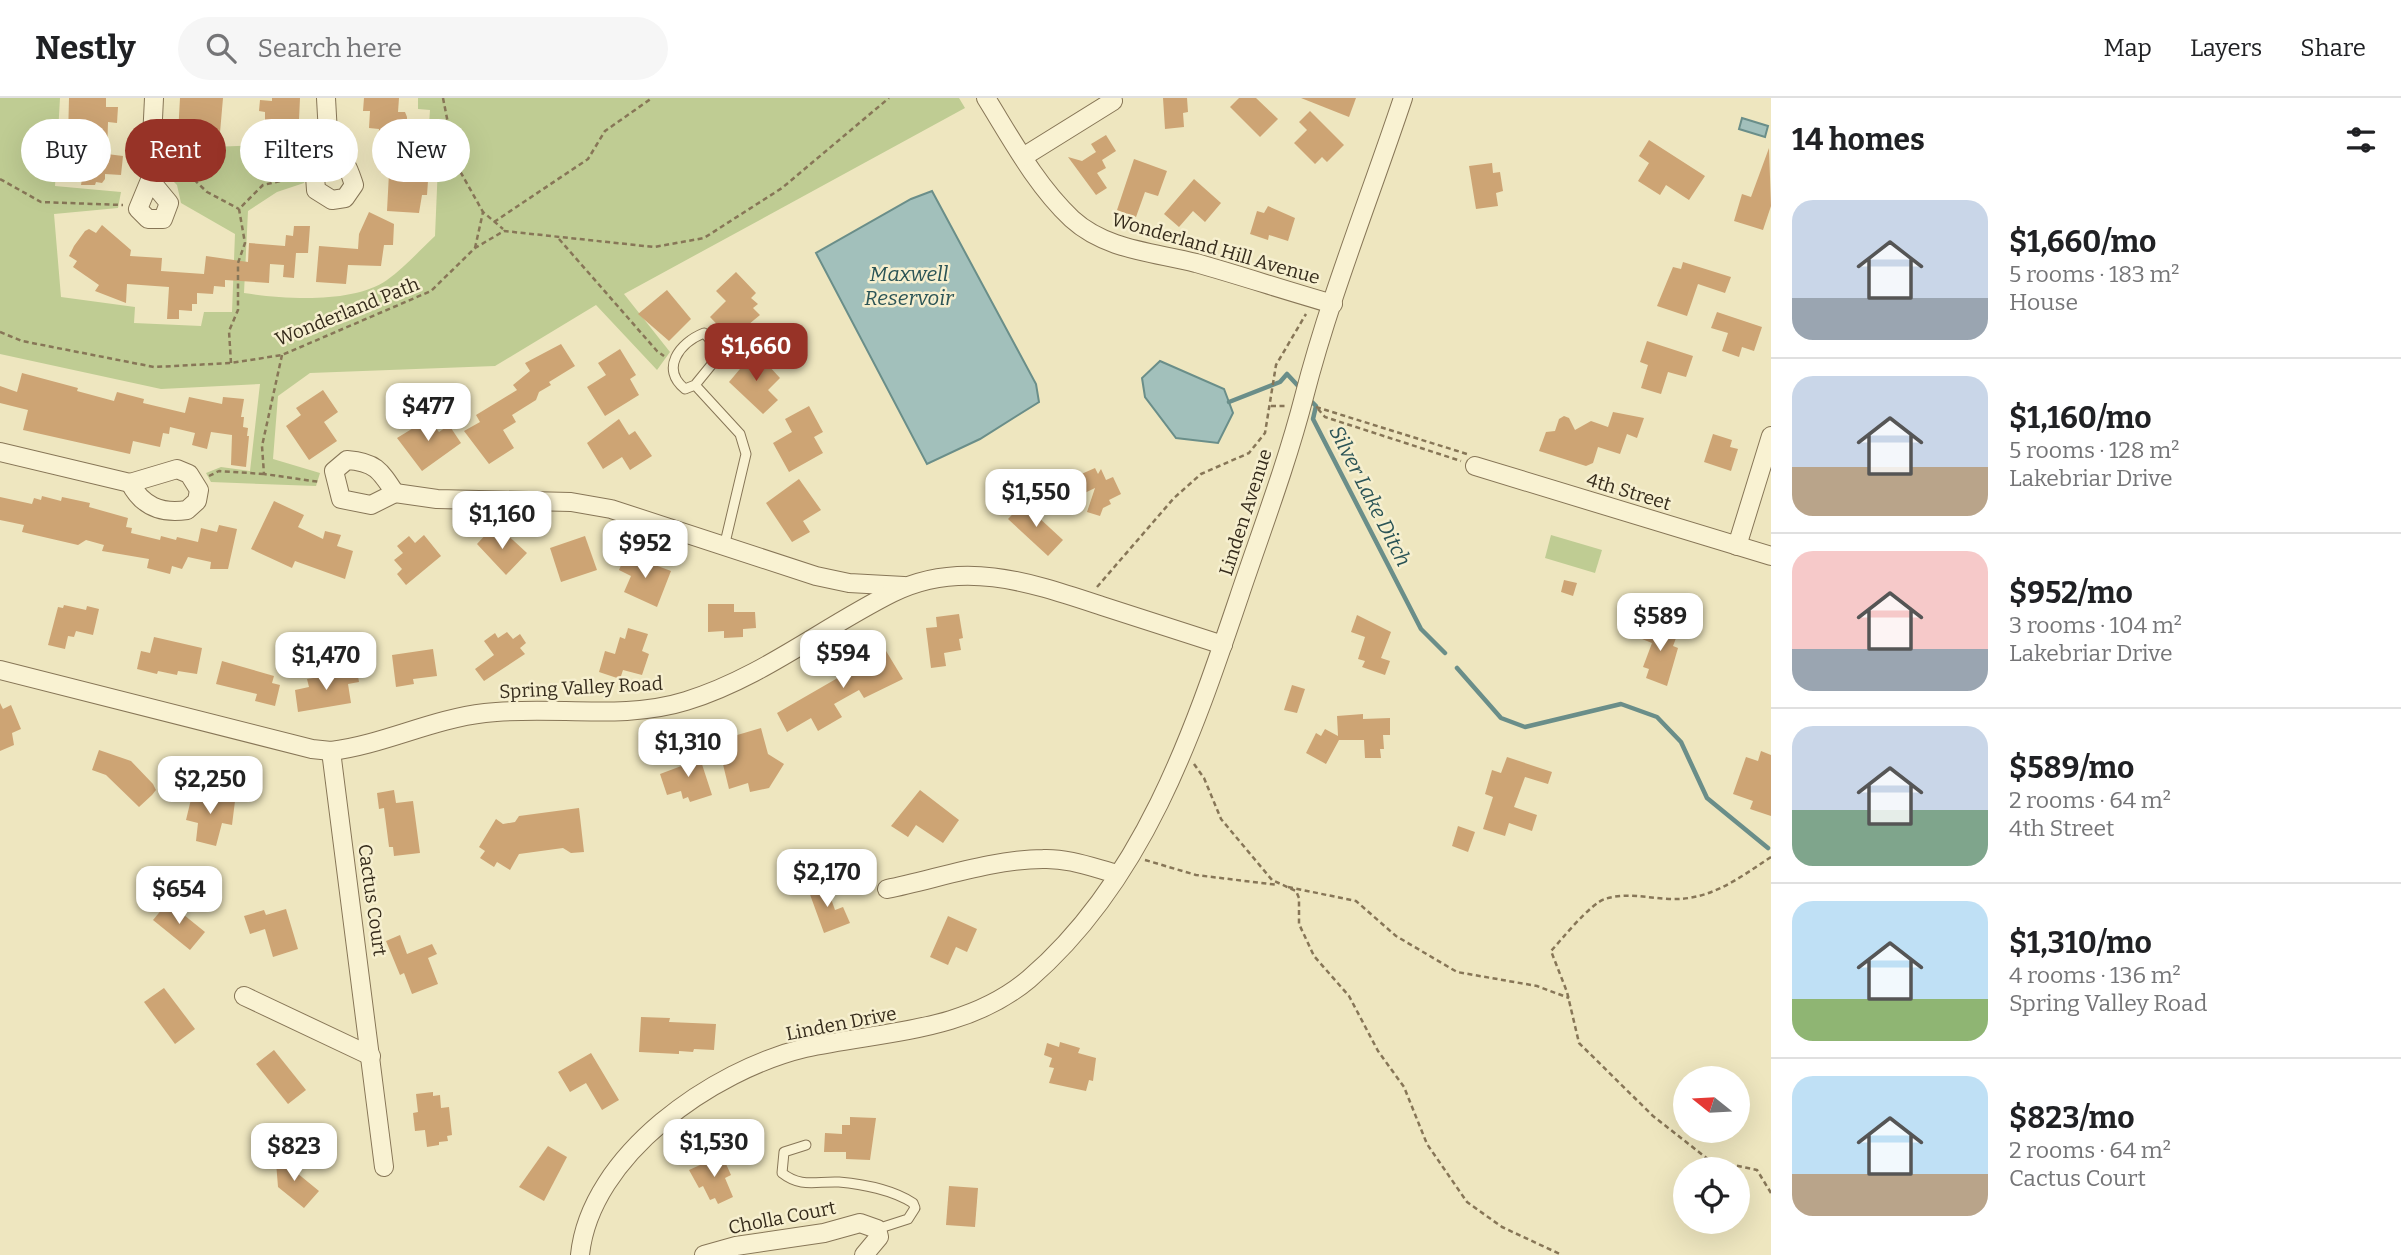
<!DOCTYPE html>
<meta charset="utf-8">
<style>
body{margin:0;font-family:Bitter,serif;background:#f6f6f6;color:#202124;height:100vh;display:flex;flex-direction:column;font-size:26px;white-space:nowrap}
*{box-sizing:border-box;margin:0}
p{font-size:23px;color:#757577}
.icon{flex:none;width:38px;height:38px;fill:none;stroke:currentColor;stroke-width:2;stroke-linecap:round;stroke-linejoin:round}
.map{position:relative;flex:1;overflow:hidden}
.sheet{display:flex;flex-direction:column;background:#fff;width:630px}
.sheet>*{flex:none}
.guide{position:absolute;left:21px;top:21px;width:665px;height:63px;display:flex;gap:14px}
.needle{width:46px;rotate:288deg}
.controls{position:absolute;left:1673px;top:968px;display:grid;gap:14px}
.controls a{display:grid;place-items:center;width:77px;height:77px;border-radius:50%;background:#fff;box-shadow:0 7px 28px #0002;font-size:35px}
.price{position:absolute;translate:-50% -60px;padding:0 16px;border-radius:14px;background:#fff;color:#222;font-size:23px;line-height:46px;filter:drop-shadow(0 2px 4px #0008)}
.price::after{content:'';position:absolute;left:50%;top:42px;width:21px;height:16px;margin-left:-10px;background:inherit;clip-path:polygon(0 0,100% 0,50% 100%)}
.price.on{background:#973327;color:#fff}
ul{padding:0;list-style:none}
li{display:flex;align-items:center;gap:21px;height:175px;padding:0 21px}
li+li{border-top:2px solid #e0e0e0}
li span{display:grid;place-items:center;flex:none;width:196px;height:140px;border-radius:21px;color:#555}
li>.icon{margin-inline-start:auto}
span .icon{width:84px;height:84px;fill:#fffc;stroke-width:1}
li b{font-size:30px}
h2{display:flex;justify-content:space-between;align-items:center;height:84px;padding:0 21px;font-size:30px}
.pill{padding:0 24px;border-radius:32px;background:#fff;box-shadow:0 7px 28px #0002;font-size:24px;line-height:63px}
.pill.on{background:#973327;color:#fff}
header{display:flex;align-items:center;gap:42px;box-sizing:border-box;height:98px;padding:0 35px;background:#fff;border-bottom:2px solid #e0e0e0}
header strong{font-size:33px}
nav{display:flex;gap:38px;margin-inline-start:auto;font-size:24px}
.search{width:490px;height:63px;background:#f6f6f6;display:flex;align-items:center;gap:18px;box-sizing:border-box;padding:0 24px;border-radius:38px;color:#757577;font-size:26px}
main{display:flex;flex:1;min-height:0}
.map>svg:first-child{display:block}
.green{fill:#bfcc93}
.water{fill:#a2c0bb;stroke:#6a8e89;stroke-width:2}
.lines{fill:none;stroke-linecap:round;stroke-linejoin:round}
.stream{stroke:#6a8e89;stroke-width:4.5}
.building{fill:#cda474}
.lane-casing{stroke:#877657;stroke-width:11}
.street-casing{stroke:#877657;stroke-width:20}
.path{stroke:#877657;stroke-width:2.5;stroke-dasharray:5 3.5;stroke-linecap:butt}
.lane{stroke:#f9f2d2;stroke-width:9}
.street{stroke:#f9f2d2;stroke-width:18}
.labels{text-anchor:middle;stroke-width:5;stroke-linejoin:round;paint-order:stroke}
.street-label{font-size:19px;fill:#362c1c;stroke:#f6efcf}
.water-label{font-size:21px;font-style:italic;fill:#2b5456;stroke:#f6efcf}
</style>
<header>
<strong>Nestly</strong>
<div class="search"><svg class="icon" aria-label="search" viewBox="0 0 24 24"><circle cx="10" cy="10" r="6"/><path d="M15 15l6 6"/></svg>Search here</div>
<nav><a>Map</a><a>Layers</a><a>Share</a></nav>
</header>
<main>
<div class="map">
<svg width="1771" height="1157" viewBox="0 0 1771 1157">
<rect width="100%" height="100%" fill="#eee6bf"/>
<g class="green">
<path d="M0,0h60l-5,88 66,6 -3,16 -64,6 7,83 74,10 -1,16 67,3 3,-14h28l3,-78 -54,-31 -4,-18 -12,-12 2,-42 45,16 105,-4 -13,40 -27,9 -29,19 -4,82c40,6 109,11 143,-13 17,-12 33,-30 48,-44l4,-95 -11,-1 2,-30 -12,-1v-11h541l6,10 -341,186 46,58 -13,18 -61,-65 -101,61 -185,7 -32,23 -5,63 47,14 -4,13 -105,-4 -5,-9 15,-6 29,4 10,-87 -99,5 -161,-35z"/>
<path d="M1551,437l51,15 -7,23 -50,-15z"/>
</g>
<g class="water">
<path d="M1742,20l26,8 -3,11 -26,-8z"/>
<path d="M932,93l104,193 3,18 -59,37 -53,25 -111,-211 95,-54z"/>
<path d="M1160,263l64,28 9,24 -15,30 -42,-5 -31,-41 -3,-19z"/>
</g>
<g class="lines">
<g class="stream">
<path d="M1309,301l7,7 -3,13 108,210 24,24"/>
<path d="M1229,304l51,-20 7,-8 14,15"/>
<path d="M1457,570l44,50 24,9 96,-23 36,13 24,25 26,56 61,50"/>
</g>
</g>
<g class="building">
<path d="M69,0h37v9h12l-1,16 -9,-1 -1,32 16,2 -2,19 -16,-1v5l-3,4 -6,-1 -1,3h-14l1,-6 -13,-1 3,-40h-4z"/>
<path d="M180,0h43l-4,46 -24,-1v-3h-7v-5l-10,-1z"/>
<path d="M272,0h28l-1,22h6v15l-34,-4 1,-9h-7v-10l-6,-1 1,-11 12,1z"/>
<path d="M364,0h35l-1,14h7l2,5 -1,63 22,1 -1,14h-5l-3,18 -32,-2 2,-38 -9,-1v-7h-4l3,-36 -10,-1 1,-17h-7z"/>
<path d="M1163,0h24l1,14 -5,1 1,14 -19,2z"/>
<path d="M1239,0h17l22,21 -18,18 -30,-30z"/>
<path d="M1301,0h55l-7,19z"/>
<path d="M1310,13l34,34 -17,17 -5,-5 -7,7 -21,-21 13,-13 -8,-8z"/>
<path d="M1106,37l10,16 -14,9 4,8 -9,5 10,15 -11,7 -28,-38 14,4 14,-9 -5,-8z"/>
<path d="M1649,42l56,36 -16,24 -23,-15 -6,10 -22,-14 11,-18 -10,-7z"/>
<path d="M1769,50l2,58 -8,24 -29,-9 8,-27 9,3z"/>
<path d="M1134,61l33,12 -9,25 -13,-4 -9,25 -19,-7z"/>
<path d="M1492,65l1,10 7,-1 3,19 -7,2 2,13 -22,3 -7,-43z"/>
<path d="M1194,81l27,24 -16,19 -12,-11 -14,16 -15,-13z"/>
<path d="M1268,108l27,12 -7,23 -19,-6 -1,5 -18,-6 7,-23 7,2z"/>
<path d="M369,114l25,12 -1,21h-9l-3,21 -33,-1 -2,19 -30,-2 3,-36 39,3 1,-15z"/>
<path d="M102,127l29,25 -1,6 32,2 -1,13 43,3 2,-18 42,6 1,-19 36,3 1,-11 7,1 1,-10h16l-2,27h-12l-2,25 -11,-1 1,-12 -14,-1 -1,19 -44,-3v7l-11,-1 -1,8 -16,-1v11h-5v7l-13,-1v9h-12l2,-32 -42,-3 -1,19 -31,-12 4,-6 -26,-18 4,-6 -8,-5 5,-10 11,-15 4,-2 7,4z"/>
<path d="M1683,164l48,15 -6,16 -27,-9 -11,32 -30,-10 16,-39 8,2z"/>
<path d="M736,174l20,21 -5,5 7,6 -5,4 7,7 -29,24 -21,-22 16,-16 -10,-10z"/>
<path d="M667,192l24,29 -22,22 -31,-27z"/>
<path d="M1717,214l45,15 -8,24 -12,-4 -3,10 -17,-6 6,-18 -17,-5z"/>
<path d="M1647,243l46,15 -7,21 -18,-5 -7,22 -20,-6 7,-23 -8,-3z"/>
<path d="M561,246l14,22 -26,16 2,3 -12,7 -3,8 -24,15 4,7 -13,8 11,18 -25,16 -25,-33 16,-9 -4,-7 41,-25 -4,-5 17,-14 -5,-8z"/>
<path d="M620,251l16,26 -6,4 9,16 -34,21 -18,-29 19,-12 -8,-12z"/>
<path d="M755,253l25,27 -12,12 10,10 -15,14 -34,-32z"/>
<path d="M22,275l56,15 -1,3 37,10 3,-9 27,7 -1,4 42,10 4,-16 33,7 1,-7 21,2 -3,18h3l-1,10 5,1 -1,8h2l-3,31 -15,-2 1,-30 -21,-3 -4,17 -15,-4 3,-12 -25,-6 -1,7 -6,-1 -3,14 -27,-6 -3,13 -107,-24 5,-20 -28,-7v-17l17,6z"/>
<path d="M323,292l15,22 -14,10 13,19 -28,19 -23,-34 15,-11 -5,-7z"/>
<path d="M809,308l14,26 -9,5 9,16 -34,19 -16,-29 19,-11 -7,-13z"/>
<path d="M1613,314l31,6 -7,20 -10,-4 -7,20 -22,-7 -5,16 -7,3 -47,-15 7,-19 9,-1 4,-12 5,-3 5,2 6,12 16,-9 17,6z"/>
<path d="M428,321l11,13 10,-7 12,18 -39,28 -25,-33z"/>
<path d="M619,321l10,16 6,-4 17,25 -22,14 -8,-13 -19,12 -16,-26z"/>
<path d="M1713,336l19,6 -2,7 8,2 -7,22 -27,-9z"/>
<path d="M1095,370l3,6 3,-5 5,11 7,-3 8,17 -12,6 2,4 -8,4 -3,8 -13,-4 8,-24 -25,12 -9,-17z"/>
<path d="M799,381l22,31 -18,11 7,11 -18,10 -26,-39z"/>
<path d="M42,398l19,5 1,-4 28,6 -1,4 39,11 -2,9 6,1 -1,5 29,7 1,-4 15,4 1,-3 21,5 3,-14 16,4 2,-7 18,4 -9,40h-18l1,-7 -23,-5 -6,12 -10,-3 -2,8 -23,-6 2,-9 -47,-8 2,-6 -18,-5 -8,5 -56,-13 2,-7 -24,-5v-23l32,7 2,-6 7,2z"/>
<path d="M274,403l30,14 -6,12 25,12 2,-8 16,4 -4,11 16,5 -8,28 -50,-18 -3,7 -41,-19z"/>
<path d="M1023,405l40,37 -15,16 -40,-37z"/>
<path d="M503,433l24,22 -21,22 -29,-31 11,-12 8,7z"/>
<path d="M424,437l17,21 -35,29 -9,-11 5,-5 -8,-9 9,-7 -6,-7 12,-10 6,7z"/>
<path d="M585,438l12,34 -36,12 -11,-34z"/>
<path d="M626,456l45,17 -14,36 -33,-15 7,-16 -12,-6z"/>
<path d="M1564,482l13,3 -4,13 -12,-4z"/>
<path d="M708,506h26v8h21l1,16 -13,1v8l-19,1v-7l-16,1z"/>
<path d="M64,507l22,5 1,-4 12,3 -6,26 -17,-4 -2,6 -6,-1 -3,13 -17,-4 10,-38 5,1z"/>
<path d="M959,516l4,24 -4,1 2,11 -17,3 2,13 -15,2 -5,-40 11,-1 -1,-10z"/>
<path d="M1357,517l34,17 -10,26 9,3 -5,14 -23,-8 3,-6 -7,-2 7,-22 -14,-5z"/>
<path d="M1648,523l30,12 -5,13 5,2 -11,38 -21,-8 3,-9 -6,-2 9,-24 -10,-4z"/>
<path d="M628,530l20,6 -6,17 7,3 -7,21 -19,-5 -3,9 -21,-7 6,-21 10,3 5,-17 5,2z"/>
<path d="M507,534l6,7 7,-5 6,9 -6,5 5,6 -41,27 -9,-12 19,-14 -10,-14 11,-8 3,5z"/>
<path d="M154,539l48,11 -5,26 -19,-3 -1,4 -19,-4 -1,3 -20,-5 4,-18 9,2z"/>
<path d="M880,543l23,38 -39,19 -5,-8 -25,14 8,13 -24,14 -7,-13 -24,14 -10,-19 71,-41 -1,-3 19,-11 -4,-6z"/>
<path d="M433,551l4,27 -24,3 1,5 -18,3 -4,-32z"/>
<path d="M222,563l52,15 -2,7 8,2 -5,21 -20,-5 2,-7 -41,-10z"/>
<path d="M357,573l2,11 -11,2 3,19 -53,9 -3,-22 14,-3 -2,-8z"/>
<path d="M1292,587l13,4 -8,24 -13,-3z"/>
<path d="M0,605l3,6 8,-4 10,24 -9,4 2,12 -14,6z"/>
<path d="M1363,616v5l27,-1v17h-7l1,14h-4l1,9h-16l-1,-18h-25l-13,24 -20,-11 10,-20 5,3 4,-7 13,7 -1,-20z"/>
<path d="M761,630l7,26 16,10 -15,24 -19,4 -2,-9 -19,6 -11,-45 10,-2 -1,-4z"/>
<path d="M99,652l32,11 22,23 3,6 -4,5 -13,12 -33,-32 -14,-5z"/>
<path d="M1761,653l10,4v61l-21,-7 3,-8 -20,-7 13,-37 12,4z"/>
<path d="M698,654l14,43 -22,7 -2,-5 -5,2 -2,-8 -14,4 -7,-21 24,-9 -2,-7z"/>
<path d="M1507,659l45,15 -4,12 -23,-7 -11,30 23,8 -5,16 -23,-8 -4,13 -22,-7 10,-32 -8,-3 7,-24 9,3z"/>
<path d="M394,692l2,13 17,-2 7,52 -26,3 -1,-9h-4l-5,-39 -5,1 -2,-16z"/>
<path d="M920,692l39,30 -16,23 -27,-18 -8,12 -17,-11z"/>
<path d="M193,693l42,10 -3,24 -10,-2 -6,23 -20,-5 2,-18 -12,-3z"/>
<path d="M579,710l5,44 -13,1 -8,-5 -44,6 -9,16 -13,-8 -3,5 -14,-9 5,-7 -6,-4 17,-28 7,5 12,-2 4,-6z"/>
<path d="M1458,728l17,6 -7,20 -16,-6z"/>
<path d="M825,784l10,28 8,-3 7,16 -26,10 -16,-44z"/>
<path d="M168,804l37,30 -15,18 -37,-30z"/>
<path d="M286,811l12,40 -25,8 -8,-28 -15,5 -6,-18 20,-6 2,5z"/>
<path d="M948,818l29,13 -10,23 -11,-5 -8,18 -18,-8z"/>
<path d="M400,837l7,19 25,-10 5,10 -9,4 10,26 -26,10 -8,-21 -4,2 -14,-34z"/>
<path d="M164,890l31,41 -20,15 -31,-42z"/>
<path d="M641,919l29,1 -1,4 47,2 -2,26 -20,-1 -1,3 -14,-1v3l-40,-2z"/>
<path d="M1060,944l20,6 -2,5 18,5 -3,23 -4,-1 -3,11 -37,-8 5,-15 -5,-1 3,-9 -8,-3 3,-12 12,4z"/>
<path d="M274,952l32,40 -18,14 -32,-40z"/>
<path d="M591,955l28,47 -17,10 -16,-27 -16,9 -12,-20z"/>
<path d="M433,994v4l7,-1 1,13 8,-1 3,28 -5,1 1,5 -9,1v3l-12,2 -2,-17 -10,1 -2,-18 5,-1 -2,-18z"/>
<path d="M850,1019l26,1 -6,42 -24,-1v-7h-22l1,-19 17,1v-9h8z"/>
<path d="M548,1048l19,11 -23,44 -25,-14z"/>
<path d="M722,1057l9,20 -6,3 8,19 -15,7 -3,-6 -5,2 -7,-14 -4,2 -10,-18z"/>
<path d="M296,1062l1,13 22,18 -15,17 -26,-21 -2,-25z"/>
<path d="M949,1088l29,2 -3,39 -29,-2z"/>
</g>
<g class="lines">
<g class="lane-casing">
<g id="lane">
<path d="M695,287l-10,4c-25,-20 -6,-46 19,-56l15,16 -2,9 -22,27 45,49 6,20 -22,93"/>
<path d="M806,1047l-22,7 -2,21c19,15 34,8 57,9 23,2 54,8 74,21l2,5 -7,11 -31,10"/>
</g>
</g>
<g class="street-casing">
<g id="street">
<path d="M326,0l3,54 -14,24 1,14 16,10 13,-2 9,-13c-5,-15 -8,-28 -25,-33"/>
<path d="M986,0c26,42 50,87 86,121 34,31 81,33 124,44 46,13 91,28 137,41"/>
<path d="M1023,59l90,-56"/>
<path d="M150,82l19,23 -6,16h-15l-10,-10 12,-29 4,-82"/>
<path d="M0,354l130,31"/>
<path d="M347,362c28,2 33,10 48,33l-24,12 -30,-6 -7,-28z"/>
<path d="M1475,368l296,90"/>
<path d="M177,371l12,5 10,16 -2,11 -10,9c-26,4 -45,-4 -57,-27z"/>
<path d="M395,395l42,6 134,3 40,7 205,67 33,7 55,3"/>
<path d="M1737,448l34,-110"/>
<path d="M0,572l312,79 19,2c51,-6 101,-32 154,-38 66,-8 137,8 201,-12 75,-23 136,-73 206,-108 70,-35 140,-10 210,13 40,13 80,26 121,39"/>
<path d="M331,653l53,416"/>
<path d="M887,791c49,-10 107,-30 156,-30 26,-1 51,9 75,15"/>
<path d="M244,898l127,60"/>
<path d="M580,1157c10,-100 133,-185 225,-207 77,-17 160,-15 224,-69 115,-99 164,-246 211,-385 22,-65 47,-131 64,-197 26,-101 66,-200 99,-299"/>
<path d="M704,1157l32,-9 88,-13 36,-10 17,6 2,8 -15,18"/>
</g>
</g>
<g class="path">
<path d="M443,0l13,66 27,48"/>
<path d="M166,65l14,3 27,26 32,17"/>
<path d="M0,81l41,23 82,3"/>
<path d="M494,124l94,-63 17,-28 47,-33"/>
<path d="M559,141l98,112 7,5"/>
<path d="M475,150l8,-36 20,17"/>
<path d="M0,234l22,9 132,26 77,-4 51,-8 149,-64 44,-43 29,-17 150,16 50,-9 78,-50 107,-90"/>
<path d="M282,257l-20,91 2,28 56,8"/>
<path d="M231,265l-2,-32 9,-21v-47l7,-20 -6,-34 24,-24 35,-8"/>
<path d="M1271,308h14"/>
<path d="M1316,309l151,47"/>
<path d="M1318,311l7,8 136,44"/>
<path d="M209,378l10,-5 45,3"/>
<path d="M1097,489l77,-89 27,-24 48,-21 16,-20 11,-68 30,-51"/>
<path d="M1194,666l10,14 17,41 51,61 24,11 3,7v26l15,32 35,40 29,55 26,36 23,57 40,58 35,25 60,28"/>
<path d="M1771,759c-32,21 -61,44 -102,42 -22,-1 -43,-7 -64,0 -14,4 -43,40 -54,52l16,41 12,51 74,73 56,44 48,10 14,23"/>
<path d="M1145,762l51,15 82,10"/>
<path d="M1288,789l68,14 40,35 61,36 80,14 32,12"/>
</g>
<use href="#lane" class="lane"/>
<use href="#street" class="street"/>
</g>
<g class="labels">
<g class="street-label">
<text transform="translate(1216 150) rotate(16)" y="7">Wonderland Hill Avenue</text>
<text transform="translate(347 213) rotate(-22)" y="7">Wonderland Path</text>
<text transform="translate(1629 393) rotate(17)" y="7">4th Street</text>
<text transform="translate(1245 414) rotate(-72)" y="7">Linden Avenue</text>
<text transform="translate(581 589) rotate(-3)" y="7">Spring Valley Road</text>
<text transform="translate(373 802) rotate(82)" y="7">Cactus Court</text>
<text transform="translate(841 925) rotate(-11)" y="7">Linden Drive</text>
<text transform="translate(782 1119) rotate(-11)" y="7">Cholla Court</text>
</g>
<g class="water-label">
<text x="909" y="183">Maxwell<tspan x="909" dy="24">Reservoir</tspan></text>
<text transform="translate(1370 398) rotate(63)" y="7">Silver Lake Ditch</text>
</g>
</g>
</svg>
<div class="controls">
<a><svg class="needle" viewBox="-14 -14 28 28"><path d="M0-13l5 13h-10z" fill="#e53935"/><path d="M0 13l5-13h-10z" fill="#757577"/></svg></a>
<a><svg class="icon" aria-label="locate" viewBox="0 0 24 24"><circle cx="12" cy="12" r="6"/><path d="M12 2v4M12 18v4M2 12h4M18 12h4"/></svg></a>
</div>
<b class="price on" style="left:756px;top:285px">$1,660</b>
<b class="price" style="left:428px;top:345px">$477</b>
<b class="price" style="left:1036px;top:431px">$1,550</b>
<b class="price" style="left:502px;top:453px">$1,160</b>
<b class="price" style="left:645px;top:482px">$952</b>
<b class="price" style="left:1660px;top:555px">$589</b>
<b class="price" style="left:843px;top:592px">$594</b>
<b class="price" style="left:326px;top:594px">$1,470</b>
<b class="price" style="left:688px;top:681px">$1,310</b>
<b class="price" style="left:210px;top:718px">$2,250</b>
<b class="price" style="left:827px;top:811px">$2,170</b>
<b class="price" style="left:179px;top:828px">$654</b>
<b class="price" style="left:714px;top:1081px">$1,530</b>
<b class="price" style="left:294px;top:1085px">$823</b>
<div class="guide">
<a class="pill">Buy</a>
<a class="pill on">Rent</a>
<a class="pill">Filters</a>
<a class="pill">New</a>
</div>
</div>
<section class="sheet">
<h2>14 homes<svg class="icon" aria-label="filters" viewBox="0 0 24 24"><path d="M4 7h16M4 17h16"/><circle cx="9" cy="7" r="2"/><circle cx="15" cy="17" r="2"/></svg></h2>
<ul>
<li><span style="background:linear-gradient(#c9d6e8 70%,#9aa5b1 0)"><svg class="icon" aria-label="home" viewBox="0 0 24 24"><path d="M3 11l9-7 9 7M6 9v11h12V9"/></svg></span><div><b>$1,660/mo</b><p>5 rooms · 183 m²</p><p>House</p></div></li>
<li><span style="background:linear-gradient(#c9d6e8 65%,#b9a48a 0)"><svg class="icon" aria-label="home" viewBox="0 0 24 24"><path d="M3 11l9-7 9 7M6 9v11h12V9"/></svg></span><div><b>$1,160/mo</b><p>5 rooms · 128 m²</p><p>Lakebriar Drive</p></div></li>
<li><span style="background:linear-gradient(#f6c9c9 70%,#9aa5b1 0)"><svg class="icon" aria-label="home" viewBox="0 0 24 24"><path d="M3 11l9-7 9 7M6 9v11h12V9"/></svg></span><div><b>$952/mo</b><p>3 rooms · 104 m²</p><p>Lakebriar Drive</p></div></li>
<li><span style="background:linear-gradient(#c9d6e8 60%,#7fa58c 0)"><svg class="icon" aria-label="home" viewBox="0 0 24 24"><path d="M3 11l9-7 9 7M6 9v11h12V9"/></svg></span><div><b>$589/mo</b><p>2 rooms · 64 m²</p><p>4th Street</p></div></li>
<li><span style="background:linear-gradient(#bfe0f5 70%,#8fb573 0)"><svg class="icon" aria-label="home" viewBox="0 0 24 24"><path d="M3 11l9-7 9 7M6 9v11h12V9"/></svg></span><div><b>$1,310/mo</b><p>4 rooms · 136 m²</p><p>Spring Valley Road</p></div></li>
<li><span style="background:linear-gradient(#bfe0f5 70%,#b9a48a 0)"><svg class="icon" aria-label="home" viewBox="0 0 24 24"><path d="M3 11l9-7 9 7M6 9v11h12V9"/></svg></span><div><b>$823/mo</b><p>2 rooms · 64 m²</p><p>Cactus Court</p></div></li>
</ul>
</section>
</main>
